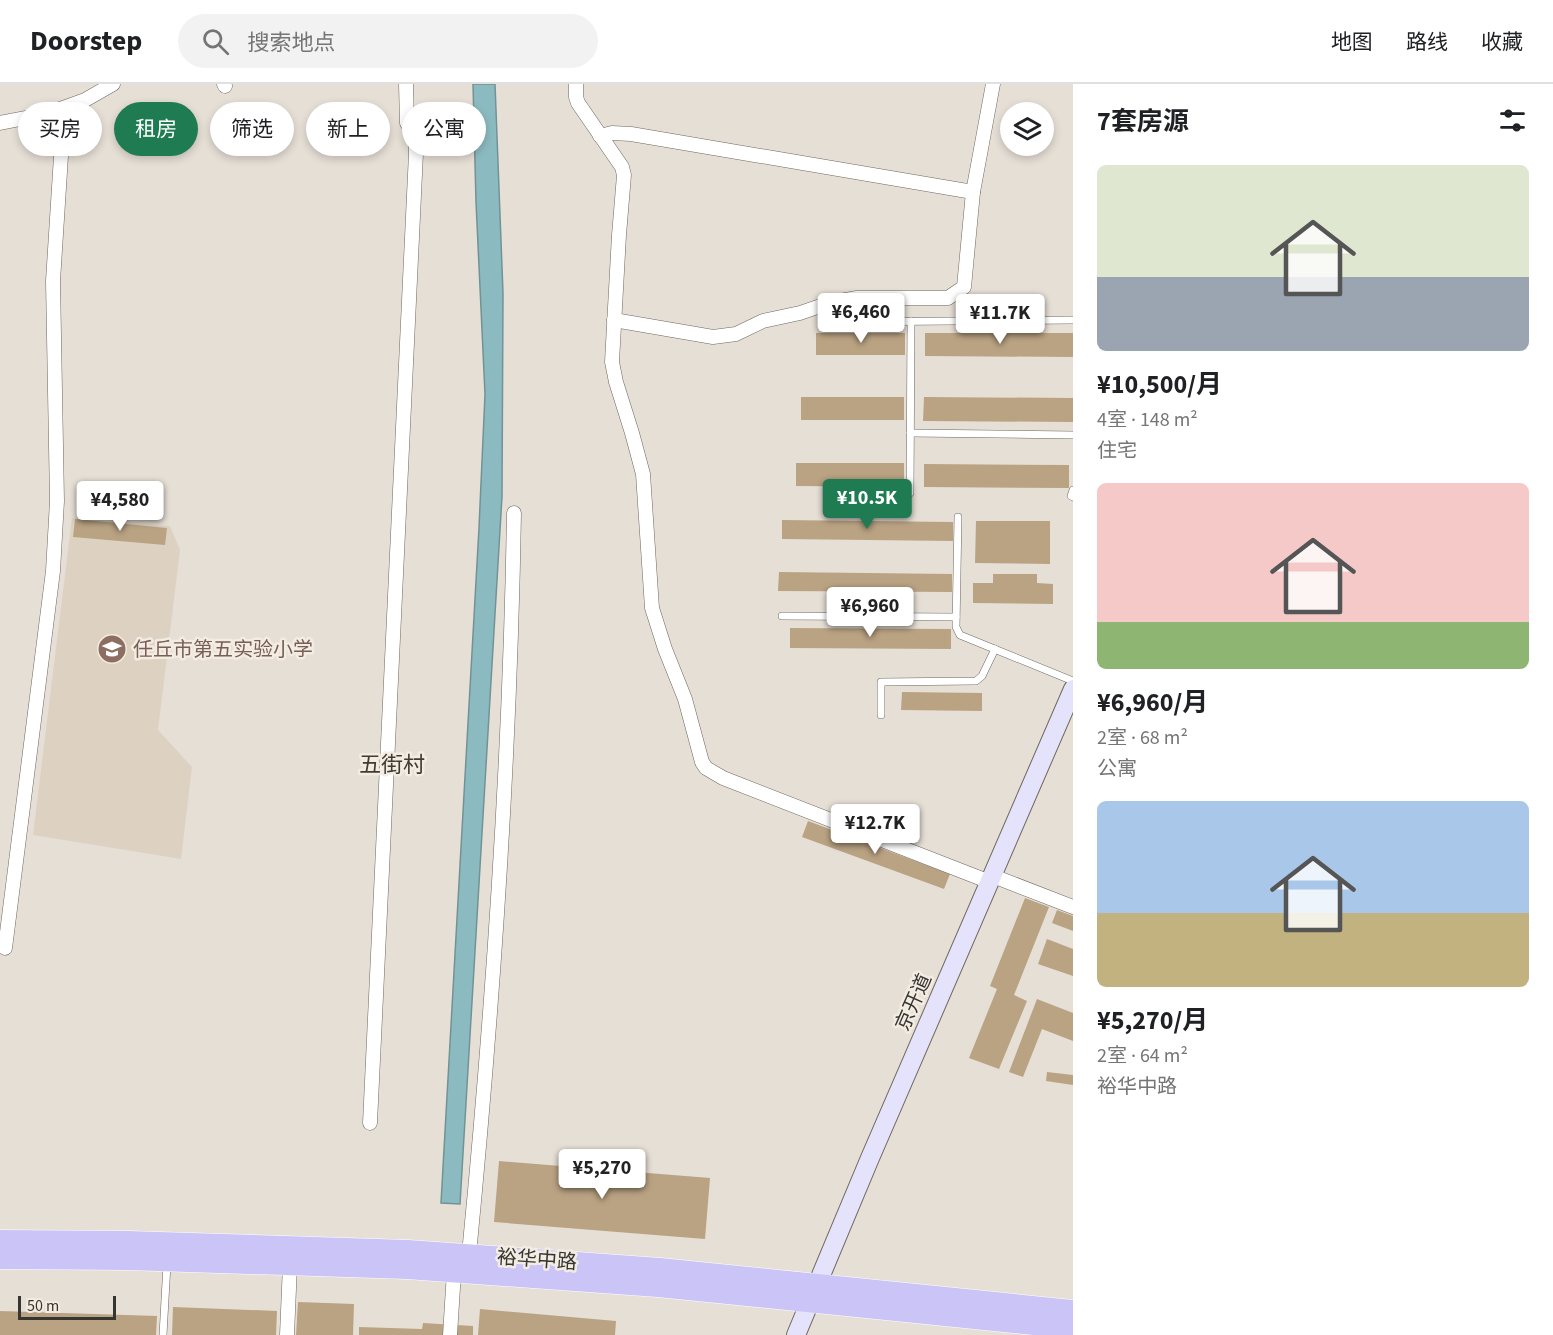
<!DOCTYPE html>
<html lang="zh">
<meta charset="utf-8">
<style>
body{margin:0;font-family:"Source Sans 3","Noto Sans SC",sans-serif;background:#f2f2f2;color:#202124;height:100vh;display:flex;flex-direction:column;font-size:22px;white-space:nowrap}
*{box-sizing:border-box;margin:0}
p{font-size:20px;color:#757577}
.icon{flex:none;width:33px;height:33px;fill:none;stroke:currentColor;stroke-width:2;stroke-linecap:round;stroke-linejoin:round}
.map{position:relative;flex:1;overflow:hidden}
.panel{display:flex;flex-direction:column;background:#fff;width:480px}
.panel>*{flex:none}
.top-card{position:absolute;left:18px;top:18px;width:570px;height:54px;display:flex;gap:12px}
.controls{position:absolute;left:1000px;top:18px;display:grid;gap:12px}
.controls a{display:grid;place-items:center;width:54px;height:54px;border-radius:50%;background:#fff;box-shadow:0 3px 9px #0003;font-size:30px}
.scale{position:absolute;left:18px;bottom:15px;width:98px;box-sizing:border-box;padding-left:6px;border:3px solid #373531;border-top:0;font-size:16px;line-height:21px;white-space:nowrap;color:#373531;-webkit-text-stroke:4px #f3ece3;paint-order:stroke}
.price{position:absolute;translate:-50% -51px;padding:0 14px;border-radius:6px;background:#fff;color:#222;font-size:20px;line-height:39px;filter:drop-shadow(0 2px 3px #0008)}
.price::after{content:'';position:absolute;left:50%;top:36px;width:18px;height:14px;margin-left:-9px;background:inherit;clip-path:polygon(0 0,100% 0,50% 100%)}
.price.on{background:#1e7b52;color:#fff}
ul{padding:0;list-style:none}
li{display:grid;align-content:center;gap:12px;height:318px;padding:0 24px}
li span{display:grid;place-items:center;height:186px;border-radius:9px;color:#555}
li>.icon{margin-inline-start:auto}
span .icon{width:108px;height:108px;fill:#fffc;stroke-width:1}
li b{font-size:26px}
h2{display:flex;justify-content:space-between;align-items:center;height:72px;padding:0 24px;font-size:26px}
.pill{padding:0 21px;border-radius:27px;background:#fff;box-shadow:0 3px 9px #0003;font-size:21px;line-height:54px}
.pill.on{background:#1e7b52;color:#fff}
header{display:flex;align-items:center;gap:36px;box-sizing:border-box;height:84px;padding:0 30px;background:#fff;border-bottom:2px solid #e0e0e0}
header strong{font-size:28px}
nav{display:flex;gap:33px;margin-inline-start:auto;font-size:21px}
.search{width:420px;height:54px;background:#f2f2f2;display:flex;align-items:center;gap:15px;box-sizing:border-box;padding:0 21px;border-radius:33px;color:#757577;font-size:22px}
main{display:flex;flex:1;min-height:0}
.map>svg:first-child{display:block}
.built{fill:#ddd2c2}
.water{fill:#8bbbc0;stroke:#729395;stroke-width:1.5}
.building{fill:#baa383}
.lines{fill:none;stroke-linecap:round;stroke-linejoin:round}
.lane-casing{stroke:#6d675f;stroke-width:8}
.street-casing{stroke:#6d675f;stroke-width:15}
.secondary-casing{stroke:#6d675f;stroke-width:20}
.primary-casing{stroke:#fff;stroke-width:21}
.lane{stroke:#fff;stroke-width:7}
.street{stroke:#fff;stroke-width:14}
.secondary{stroke:#e5e2fb;stroke-width:18}
.primary{stroke:#cbc4f7;stroke-width:20}
.labels{text-anchor:middle;stroke-width:5;stroke-linejoin:round;paint-order:stroke}
.education-label{font-size:20px;fill:#785e54;stroke:#f3ece3;text-anchor:start}
.street-label{font-size:20px;fill:#373531;stroke:#f3ece3}
.quarter-label{font-size:22px;fill:#413b34;stroke:#f3ece3}
</style>
<header>
<strong>Doorstep</strong>
<div class="search"><svg class="icon" aria-label="search" viewBox="0 0 24 24"><circle cx="10" cy="10" r="6"/><path d="M15 15l6 6"/></svg>搜索地点</div>
<nav><a>地图</a><a>路线</a><a>收藏</a></nav>
</header>
<main>
<div class="map">
<svg width="1073" height="1251" viewBox="0 0 1073 1251">
<rect width="100%" height="100%" fill="#e6dfd6"/>
<path class="built" d="M72,434l98,8 10,24 -22,180 34,37 -11,92 -148,-24z"/>
<path class="water" d="M473,0h22l8,209 -1,203 -42,708 -19,-1 38,-675 6,-134 -9,-192z"/>
<g class="building">
<rect x="816" y="249" width="89" height="22"/>
<path d="M925,249h148v24l-148,-1z"/>
<rect x="801" y="313" width="103" height="23"/>
<path d="M924,313l149,1v24l-150,-1z"/>
<path d="M796,379h108v24l-108,-1z"/>
<path d="M924,380l145,1v23l-145,-1z"/>
<path d="M75,435l92,9 -2,17 -92,-8z"/>
<path d="M782,436l171,2v19l-171,-2z"/>
<path d="M976,437h74v43l-75,-1z"/>
<path d="M779,488l173,2v18l-174,-1z"/>
<path d="M993,490h44v9l16,1v20l-80,-1v-20h20z"/>
<path d="M790,544l161,1v20l-161,-1z"/>
<path d="M902,608l80,1v18l-81,-1z"/>
<path d="M808,737l142,53 -6,15 -142,-52z"/>
<path d="M1025,814l24,9 -35,88 13,6 -28,68 -30,-11 28,-69 -7,-3z"/>
<path d="M1057,826l16,6v15l-21,-8z"/>
<path d="M1047,855l26,10v27l-35,-12z"/>
<path d="M1037,915l36,14v28l-31,-12 -19,48 -14,-5z"/>
<path d="M1047,988l26,3v10l-27,-4z"/>
<path d="M499,1077l211,17 -5,61 -211,-17z"/>
<path d="M298,1218l56,2 -1,31h-57z"/>
<path d="M173,1223l104,4 -1,24h-104z"/>
<path d="M480,1225l136,12 -1,14h-137z"/>
<path d="M0,1227l157,5 -1,19h-156z"/>
<path d="M423,1239l50,3v9h-114v-8l63,2z"/>
</g>
<g class="lines">
<g class="lane-casing">
<g id="lane">
<path d="M830,238l243,-2"/>
<path d="M910,349l163,2"/>
<path d="M1073,406l-2,6 2,1"/>
<path d="M910,409l1,-172"/>
<path d="M958,433l-2,110 4,8 113,46"/>
<path d="M782,532l174,1"/>
<path d="M881,631v-33l95,-1 6,-5 13,-27"/>
<path d="M163,1251l4,-71"/>
</g>
</g>
<g class="street-casing">
<g id="street">
<path d="M224,0l1,2"/>
<path d="M576,0v13l2,6 44,64 2,8 -5,60 -7,127 4,20 16,51 11,41 9,134 13,41 20,50 17,63 4,6 17,10 267,104"/>
<path d="M0,39l46,-9 39,-14 28,-16"/>
<path d="M600,52l12,-3 19,1 342,58"/>
<path d="M614,236l99,17 23,-3 27,-13 37,-8 29,-10 28,-5h91l16,-11 9,-95 20,-108"/>
<path d="M993,792l80,31"/>
<path d="M5,864l48,-377 4,-70 -4,-220 8,-125 -1,-15 -6,-30"/>
<path d="M370,1039l46,-970 -1,-17 -2,-5 -6,-8 -1,-39"/>
<path d="M469,1170c24,-246 41,-494 45,-741"/>
<path d="M287,1251l3,-70"/>
<path d="M450,1251l4,-63"/>
</g>
</g>
<g class="secondary-casing">
<path id="secondary" d="M796,1251l74,-177 203,-469"/>
</g>
<g class="primary-casing">
<g id="primary">
<path d="M0,1156l128,1 280,9 252,18 413,42"/>
<path d="M0,1175l127,1 280,9 251,18 415,42"/>
</g>
</g>
<use href="#lane" class="lane"/>
<use href="#street" class="street"/>
<use href="#secondary" class="secondary"/>
<use href="#primary" class="primary"/>
</g>
<defs>
<g id="school-disc" transform="scale(1.5)"><circle r="9.5" fill="#8d6e63" stroke="#f3ece3"/><path d="M0-5L7-2L0 1L-7-2ZM-4 1L0 2.5L4 1V4Q0 6-4 4Z" fill="#fff"/></g>
</defs>
<g fill-rule="evenodd">
<use href="#school-disc" x="112" y="565"/>
</g>
<g class="labels">
<g class="education-label">
<text x="133" y="572">任丘市第五实验小学</text>
</g>
<g class="street-label">
<text transform="translate(913 918) rotate(-66)" y="7">京开道</text>
<text transform="translate(537 1175) rotate(4)" y="7">裕华中路</text>
</g>
<g class="quarter-label">
<text x="392" y="688">五街村</text>
</g>
</g>
</svg>
<div class="controls">
<a><svg class="icon" aria-label="layers" viewBox="0 0 24 24"><path d="M12 4l9 5-9 5-9-5zM3 14l9 5 9-5"/></svg></a>
</div>
<div class="scale">50 m</div>
<b class="price" style="left:861px;top:260px">¥6,460</b>
<b class="price" style="left:1000px;top:261px">¥11.7K</b>
<b class="price on" style="left:867px;top:446px">¥10.5K</b>
<b class="price" style="left:120px;top:448px">¥4,580</b>
<b class="price" style="left:870px;top:554px">¥6,960</b>
<b class="price" style="left:875px;top:771px">¥12.7K</b>
<b class="price" style="left:602px;top:1116px">¥5,270</b>
<div class="top-card">
<a class="pill">买房</a>
<a class="pill on">租房</a>
<a class="pill">筛选</a>
<a class="pill">新上</a>
<a class="pill">公寓</a>
</div>
</div>
<section class="panel">
<h2>7套房源<svg class="icon" aria-label="filters" viewBox="0 0 24 24"><path d="M4 7h16M4 17h16"/><circle cx="9" cy="7" r="2"/><circle cx="15" cy="17" r="2"/></svg></h2>
<ul>
<li><span style="background:linear-gradient(#dfe7d0 60%,#9aa5b1 0)"><svg class="icon" aria-label="home" viewBox="0 0 24 24"><path d="M3 11l9-7 9 7M6 9v11h12V9"/></svg></span><div><b>¥10,500/月</b><p>4室 · 148 m²</p><p>住宅</p></div></li>
<li><span style="background:linear-gradient(#f6c9c9 75%,#8fb573 0)"><svg class="icon" aria-label="home" viewBox="0 0 24 24"><path d="M3 11l9-7 9 7M6 9v11h12V9"/></svg></span><div><b>¥6,960/月</b><p>2室 · 68 m²</p><p>公寓</p></div></li>
<li><span style="background:linear-gradient(#a9c7e8 60%,#c2b280 0)"><svg class="icon" aria-label="home" viewBox="0 0 24 24"><path d="M3 11l9-7 9 7M6 9v11h12V9"/></svg></span><div><b>¥5,270/月</b><p>2室 · 64 m²</p><p>裕华中路</p></div></li>
</ul>
</section>
</main>
